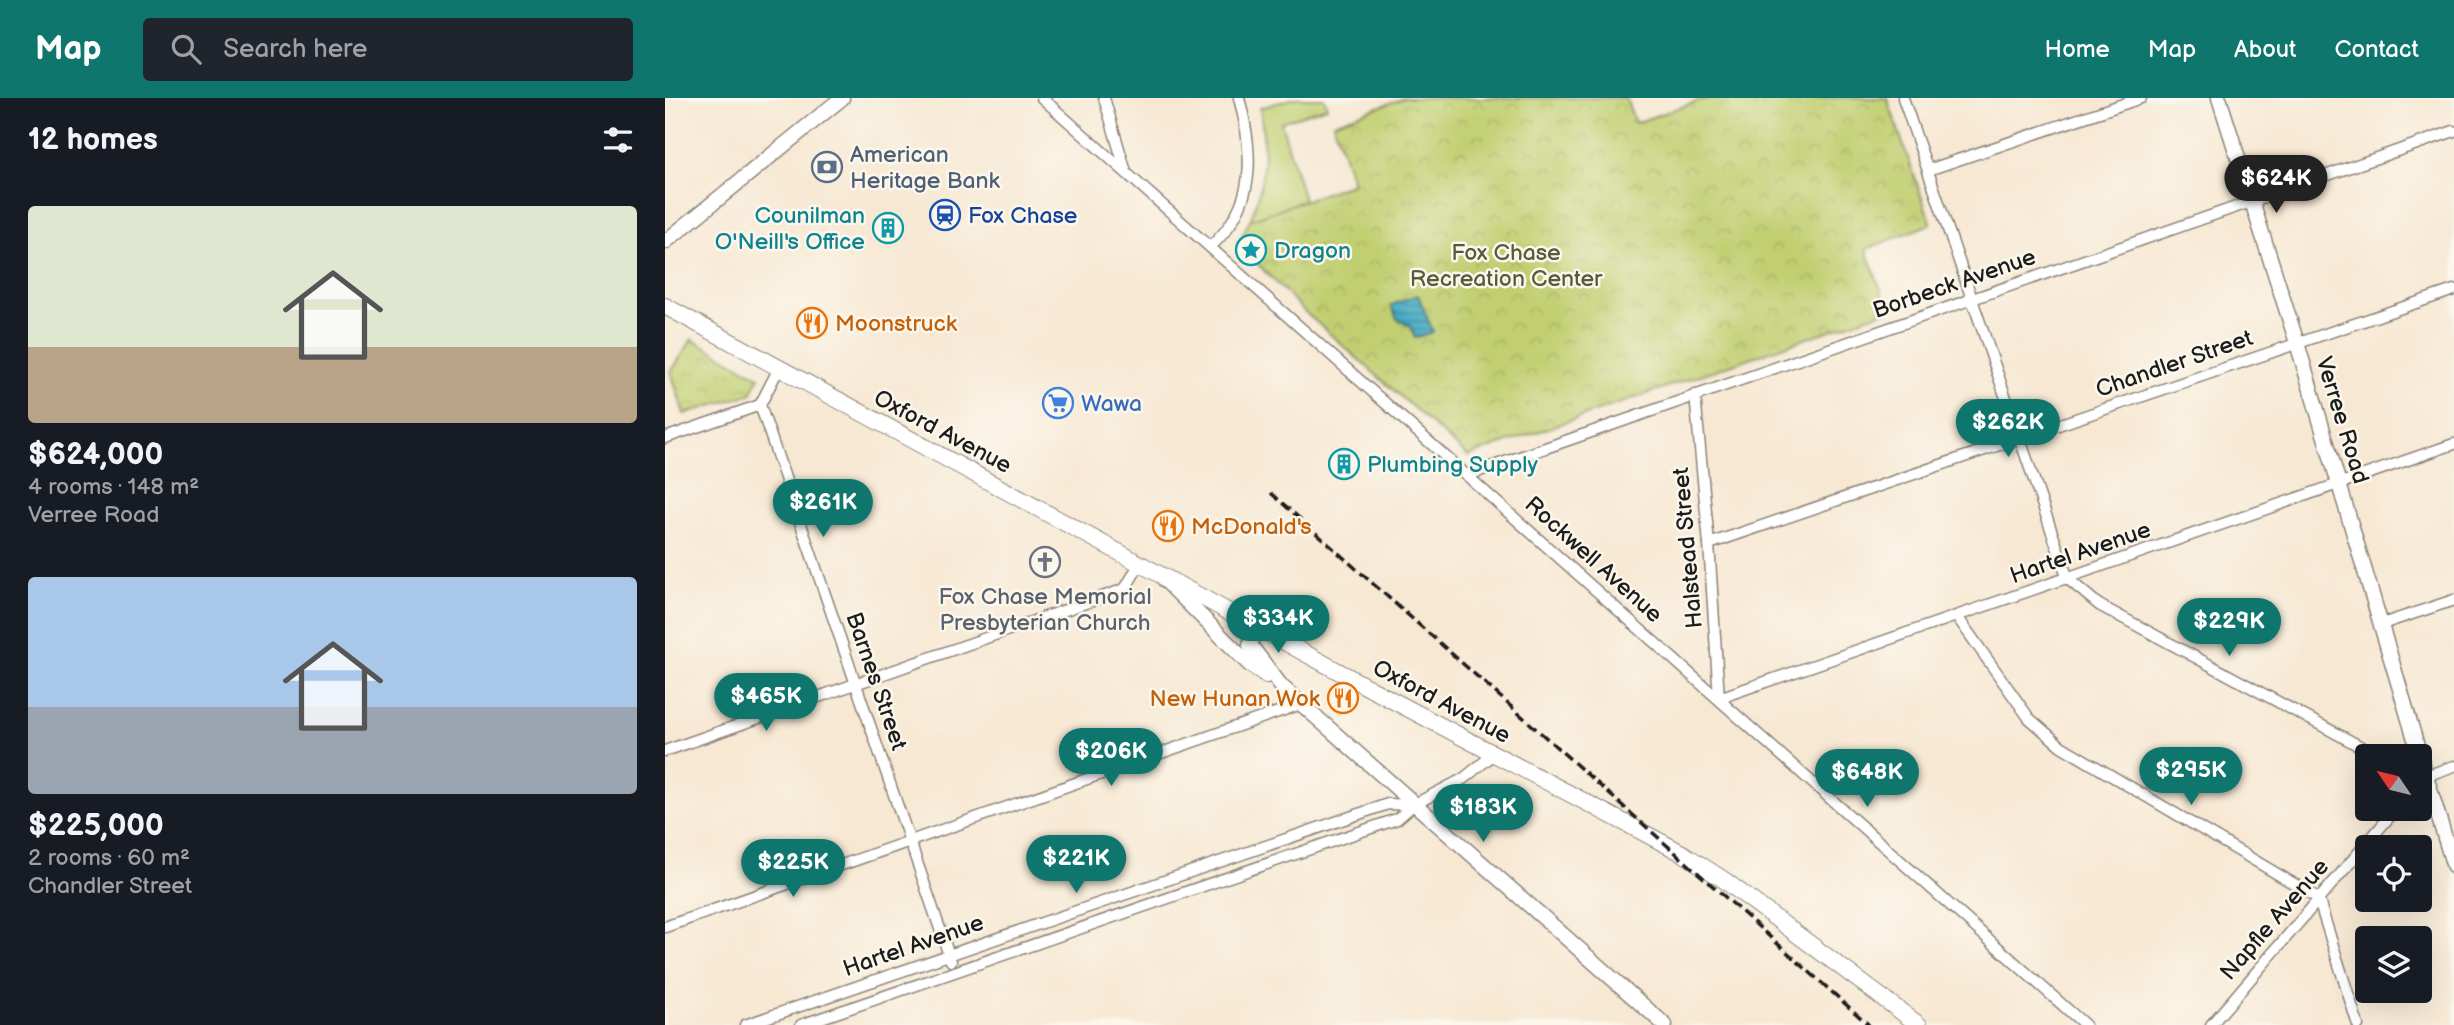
<!DOCTYPE html>
<meta charset="utf-8">
<style>
body{margin:0;font-family:"Balsamiq Sans",sans-serif;background:#20242c;color:#f1f3f6;height:100vh;display:flex;flex-direction:column;font-size:26px;white-space:nowrap}
*{box-sizing:border-box;margin:0}
p{font-size:23px;color:#9ea1a6}
.icon{flex:none;width:38px;height:38px;fill:none;stroke:currentColor;stroke-width:2;stroke-linecap:round;stroke-linejoin:round}
.map{position:relative;flex:1;overflow:hidden}
.sheet{display:flex;flex-direction:column;background:#171b24;width:665px}
.sheet>*{flex:none}
.needle{width:46px;rotate:305deg}
.controls{position:absolute;left:1690px;top:646px;display:grid;gap:14px}
.controls a{display:grid;place-items:center;width:77px;height:77px;border-radius:7px;background:#171b24;box-shadow:0 7px 28px #0002;font-size:35px}
.price{position:absolute;translate:-50% -60px;padding:0 16px;border-radius:24px;background:#0f766e;color:#fff;font-size:23px;line-height:46px;filter:drop-shadow(0 2px 4px #0008)}
.price::after{content:'';position:absolute;left:50%;top:42px;width:21px;height:16px;margin-left:-10px;background:inherit;clip-path:polygon(0 0,100% 0,50% 100%)}
.price.selected{background:#222;color:#fff}
ul{padding:0;list-style:none}
li{display:grid;align-content:center;gap:14px;height:371px;padding:0 28px}
li span{display:grid;place-items:center;height:217px;border-radius:7px;color:#555}
li>.icon{margin-inline-start:auto}
span .icon{width:126px;height:126px;fill:#fffc;stroke-width:1}
li b{font-size:30px}
h2{display:flex;justify-content:space-between;align-items:center;height:84px;padding:0 28px;font-size:30px}
header{display:flex;align-items:center;gap:42px;box-sizing:border-box;height:98px;padding:0 35px;background:#0f766e;color:#fff}
header strong{font-size:33px}
nav{display:flex;gap:38px;margin-inline-start:auto;font-size:24px}
.search{width:490px;height:63px;background:#20242c;display:flex;align-items:center;gap:18px;box-sizing:border-box;padding:0 24px;border-radius:7px;color:#9ea1a6;font-size:26px}
main{display:flex;flex:1;min-height:0}
.map>svg:first-child{display:block}
.grass{fill:#c1cf71;stroke:#6e7646;stroke-width:2}
.park{fill:url(#park-crowns);stroke:#6e7646;stroke-width:2}
.water{fill:url(#water-rules);stroke:#306370;stroke-width:2}
.lines{fill:none;stroke-linecap:round;stroke-linejoin:round}
.minor-casing{stroke:#8a8278;stroke-width:13}
.secondary-casing{stroke:#8a8278;stroke-width:17}
.primary-casing{stroke:#8a8278;stroke-width:18}
.minor{stroke:#fff;stroke-width:10}
.secondary{stroke:#fff;stroke-width:14}
.primary{stroke:#fff;stroke-width:16}
.rail{stroke:#1c1c1c;stroke-width:3.5;stroke-dasharray:10 5;stroke-linecap:butt}
.labels{text-anchor:middle;stroke-width:5;stroke-linejoin:round;paint-order:stroke}
.service-label{font-size:23px;fill:#4e5e75;stroke:#fbf7ec;text-anchor:start}
.culture-label{font-size:23px;fill:#0d838f;stroke:#fbf7ec;text-anchor:start}
.transit-label{font-size:23px;fill:#164399;stroke:#fbf7ec;text-anchor:start}
.park-label{font-size:23px;fill:#565b3a;stroke:#fbf7ec}
.street-label{font-size:23px;fill:#1c1c1c;stroke:#fbf7ec}
.food-label{font-size:23px;fill:#c56008;stroke:#fbf7ec;text-anchor:start}
.shop-label{font-size:23px;fill:#366cbe;stroke:#fbf7ec;text-anchor:start}
.worship-label{font-size:23px;fill:#5b616d;stroke:#fbf7ec}
</style>
<header>
<strong>Map</strong>
<div class="search"><svg class="icon" aria-label="search" viewBox="0 0 24 24"><circle cx="10" cy="10" r="6"/><path d="M15 15l6 6"/></svg>Search here</div>
<nav><a>Home</a><a>Map</a><a>About</a><a>Contact</a></nav>
</header>
<main>
<section class="sheet">
<h2>12 homes<svg class="icon" aria-label="filters" viewBox="0 0 24 24"><path d="M4 7h16M4 17h16"/><circle cx="9" cy="7" r="2"/><circle cx="15" cy="17" r="2"/></svg></h2>
<ul>
<li><span style="background:linear-gradient(#dfe7d0 65%,#b9a48a 0)"><svg class="icon" aria-label="home" viewBox="0 0 24 24"><path d="M3 11l9-7 9 7M6 9v11h12V9"/></svg></span><div><b>$624,000</b><p>4 rooms · 148 m²</p><p>Verree Road</p></div></li>
<li><span style="background:linear-gradient(#a9c7e8 60%,#9aa5b1 0)"><svg class="icon" aria-label="home" viewBox="0 0 24 24"><path d="M3 11l9-7 9 7M6 9v11h12V9"/></svg></span><div><b>$225,000</b><p>2 rooms · 60 m²</p><p>Chandler Street</p></div></li>
</ul>
</section>
<div class="map">
<svg width="1789" height="927" viewBox="0 0 1789 927">
<defs>
<pattern id="park-crowns" width="20" height="18" patternUnits="userSpaceOnUse" patternTransform="scale(1.75)"><rect width="20" height="18" fill="#c1cf71"/><path d="M2 6a3 3 0 1 1 6 0M12 15a3 3 0 1 1 6 0" fill="none" stroke="#a5b161"/></pattern>
<pattern id="water-rules" width="6" height="5" patternUnits="userSpaceOnUse" patternTransform="scale(1.75)"><rect width="6" height="5" fill="#44aac4"/><path d="M0 2.5h6" fill="none" stroke="#388a9e"/></pattern>
</defs>
<rect width="100%" height="100%" fill="#fbf7ec"/>
<filter id="ink" filterUnits="userSpaceOnUse"><feTurbulence type="fractalNoise" baseFrequency=".0143" numOctaves="2"/><feDisplacementMap in="SourceGraphic" scale="14" xChannelSelector="R" yChannelSelector="G"/><feConvolveMatrix kernelMatrix="1 2 1 2 8 2 1 2 1" color-interpolation-filters="sRGB"/></filter>
<filter id="wash" filterUnits="userSpaceOnUse"><feTurbulence type="fractalNoise" baseFrequency=".00686" numOctaves="4" result="noise"/><feDisplacementMap in="SourceGraphic" scale="28" xChannelSelector="R" yChannelSelector="G"/><feGaussianBlur stdDeviation="1.57" result="paint"/><feColorMatrix in="noise" values="0 0 0 0 0 0 0 0 0 0 0 0 0 0 0 0 0 1.4 0 .05"/><feComposite in="paint" operator="in"/></filter>
<g filter="url(#wash)">
<rect width="100%" height="100%" fill="#f7e8d3"/>
<path class="grass" d="M629,0h30l3,9 -46,15 23,78 -54,20c16,-38 16,-72 10,-112z"/>
<g class="park">
<path d="M739,0h222l9,25 72,-25h180l44,126 -65,25 22,61 -420,146 -163,-144 -67,-68 12,-24 103,-37 -20,-60z"/>
<path d="M27,241l67,38 -8,17 -67,20 -13,-42z"/>
</g>
<path class="water" d="M753,197l15,37 -18,6 -5,-12 -13,-7 -6,-14z"/>
</g>
<g filter="url(#ink)">
<g class="lines">
<g class="minor-casing">
<g id="minor">
<path d="M377,0l1043,927"/>
<path d="M439,0l22,74"/>
<path d="M1238,0l165,481 31,26 279,151"/>
<path d="M1263,72l213,-72"/>
<path d="M545,149c47,-42 44,-93 29,-149"/>
<path d="M1030,297l14,149 10,154 735,-254"/>
<path d="M95,307l191,556"/>
<path d="M0,340l95,-33 19,-37"/>
<path d="M803,377l986,-344"/>
<path d="M1044,446l745,-254"/>
<path d="M1293,520l71,100 32,28 257,152 40,127"/>
<path d="M1717,526l72,-24"/>
<path d="M0,653l460,-162 15,-26"/>
<path d="M1755,684l6,-6 28,-10"/>
<path d="M0,829l636,-223"/>
<path d="M80,927l643,-221 25,1"/>
<path d="M136,927l596,-206 16,-14 50,-26 31,-25"/>
<path d="M1546,927l186,-217"/>
</g>
</g>
<g class="secondary-casing">
<g id="secondary">
<path d="M1554,0l78,245 123,413"/>
<path d="M0,144l177,-144"/>
<path d="M499,481l86,86 16,11"/>
<path d="M591,529l-6,18 31,41 384,339"/>
<path d="M1755,659l34,110"/>
</g>
</g>
<g class="primary-casing">
<path id="primary" d="M0,208l706,383 313,165 40,26 195,145"/>
</g>
<use href="#minor" class="minor"/>
<use href="#secondary" class="secondary"/>
<use href="#primary" class="primary"/>
<path class="rail" d="M606,395l598,532"/>
</g>
</g>
<defs>
<g id="bank-ring" transform="scale(1.575)"><circle r="9.5" fill="#fbf7ec" stroke="#5c6f8a" stroke-width="1.5"/><path d="M-6-4H6V4H-6ZM0-2.3a2.3 2.3 0 1 0 0 4.6a2.3 2.3 0 1 0 0-4.6Z" fill="#5c6f8a"/></g>
<g id="station-ring" transform="scale(1.575)"><circle r="9.5" fill="#fbf7ec" stroke="#1a4fb4" stroke-width="1.5"/><path d="M-3-6H3Q5-6 5-4V2Q5 4 3 4L4.5 6H3L1.5 4h-3L-3 6H-4.5L-3 4Q-5 4-5 2V-4Q-5-6-3-6ZM-3.5-4v3h7v-3ZM-3.5 1v1.5H-2V1ZM2 1v1.5H3.5V1Z" fill="#1a4fb4"/></g>
<g id="building-ring" transform="scale(1.575)"><circle r="9.5" fill="#fbf7ec" stroke="#0f9aa8" stroke-width="1.5"/><path d="M-4-6H4V6H1V3H-1V6H-4ZM-2.5-4.3h1.7v1.8h-1.7ZM.8-4.3h1.7v1.8H.8ZM-2.5-1h1.7V.8h-1.7ZM.8-1h1.7V.8H.8Z" fill="#0f9aa8"/></g>
<g id="sight-ring" transform="scale(1.575)"><circle r="9.5" fill="#fbf7ec" stroke="#0f9aa8" stroke-width="1.5"/><path d="M0-6L1.8-2.2L6-1.7L2.9 1.2L3.7 5.4L0 3.3L-3.7 5.4L-2.9 1.2L-6-1.7L-1.8-2.2Z" fill="#0f9aa8"/></g>
<g id="restaurant-ring" transform="scale(1.575)"><circle r="9.5" fill="#fbf7ec" stroke="#e8710a" stroke-width="1.5"/><path d="M-5-6h1v4h1v-4h1v4h1v-4h1v5L-1.5 .5V6h-2V.5L-5-1ZM5-6V6H3V1.5H1.5Q1.5-4 5-6Z" fill="#e8710a"/></g>
<g id="supermarket-ring" transform="scale(1.575)"><circle r="9.5" fill="#fbf7ec" stroke="#3f7fe0" stroke-width="1.5"/><path d="M-6-5.5h2.5l.6 2H6L4.5 2H-2.5L-4.4-4H-6ZM-1.5 3.2a1.3 1.3 0 1 0 .1 0ZM3 3.2a1.3 1.3 0 1 0 .1 0Z" fill="#3f7fe0"/></g>
<g id="church-ring" transform="scale(1.575)"><circle r="9.5" fill="#fbf7ec" stroke="#6b7280" stroke-width="1.5"/><path d="M-1.2-6h2.4v3.5h3.3v2.4h-3.3V6h-2.4V-.1h-3.3v-2.4h3.3Z" fill="#6b7280"/></g>
</defs>
<g fill-rule="evenodd">
<use href="#bank-ring" x="162" y="69"/>
<use href="#station-ring" x="280" y="117"/>
<use href="#building-ring" x="223" y="130"/>
<use href="#sight-ring" x="586" y="152"/>
<use href="#restaurant-ring" x="147" y="225"/>
<use href="#supermarket-ring" x="393" y="305"/>
<use href="#building-ring" x="679" y="366"/>
<use href="#restaurant-ring" x="503" y="428"/>
<use href="#church-ring" x="380" y="464"/>
<use href="#restaurant-ring" x="678" y="600"/>
</g>
<g class="labels">
<g class="service-label">
<text x="185" y="64">American<tspan x="185" dy="26">Heritage Bank</tspan></text>
</g>
<g class="culture-label">
<text x="200" y="125" text-anchor="end">Counilman<tspan x="200" dy="26">O'Neill's Office</tspan></text>
<text x="609" y="160">Dragon</text>
<text x="702" y="374">Plumbing Supply</text>
</g>
<g class="transit-label">
<text x="303" y="125">Fox Chase</text>
</g>
<g class="park-label">
<text x="841" y="162">Fox Chase<tspan x="841" dy="26">Recreation Center</tspan></text>
</g>
<g class="street-label">
<text transform="translate(1289 185) rotate(-19)" y="8">Borbeck Avenue</text>
<text transform="translate(1509 265) rotate(-19)" y="8">Chandler Street</text>
<text transform="translate(1678 322) rotate(73)" y="8">Verree Road</text>
<text transform="translate(278 333) rotate(28)" y="8">Oxford Avenue</text>
<text transform="translate(1022 450) rotate(-95)" y="8">Halstead Street</text>
<text transform="translate(1415 454) rotate(-19)" y="8">Hartel Avenue</text>
<text transform="translate(929 461) rotate(42)" y="8">Rockwell Avenue</text>
<text transform="translate(212 583) rotate(71)" y="8">Barnes Street</text>
<text transform="translate(777 603) rotate(28)" y="8">Oxford Avenue</text>
<text transform="translate(1609 821) rotate(-49)" y="8">Napfle Avenue</text>
<text transform="translate(248 847) rotate(-19)" y="8">Hartel Avenue</text>
</g>
<g class="food-label">
<text x="170" y="233">Moonstruck</text>
<text x="526" y="436">McDonald's</text>
<text x="655" y="608" text-anchor="end">New Hunan Wok</text>
</g>
<g class="shop-label">
<text x="416" y="313">Wawa</text>
</g>
<g class="worship-label">
<text x="380" y="506">Fox Chase Memorial<tspan x="380" dy="26">Presbyterian Church</tspan></text>
</g>
</g>
</svg>
<div class="controls">
<a><svg class="needle" viewBox="-14 -14 28 28"><path d="M0-13l5 13h-10z" fill="#e53935"/><path d="M0 13l5-13h-10z" fill="#9ea1a6"/></svg></a>
<a><svg class="icon" aria-label="locate" viewBox="0 0 24 24"><circle cx="12" cy="12" r="6"/><path d="M12 2v4M12 18v4M2 12h4M18 12h4"/></svg></a>
<a><svg class="icon" aria-label="layers" viewBox="0 0 24 24"><path d="M12 4l9 5-9 5-9-5zM3 14l9 5 9-5"/></svg></a>
</div>
<b class="price selected" style="left:1611px;top:117px">$624K</b>
<b class="price" style="left:1343px;top:361px">$262K</b>
<b class="price" style="left:158px;top:441px">$261K</b>
<b class="price" style="left:613px;top:557px">$334K</b>
<b class="price" style="left:1564px;top:560px">$229K</b>
<b class="price" style="left:101px;top:635px">$465K</b>
<b class="price" style="left:446px;top:690px">$206K</b>
<b class="price" style="left:1526px;top:709px">$295K</b>
<b class="price" style="left:1202px;top:711px">$648K</b>
<b class="price" style="left:818px;top:746px">$183K</b>
<b class="price" style="left:411px;top:797px">$221K</b>
<b class="price" style="left:128px;top:801px">$225K</b>
</div>
</main>
